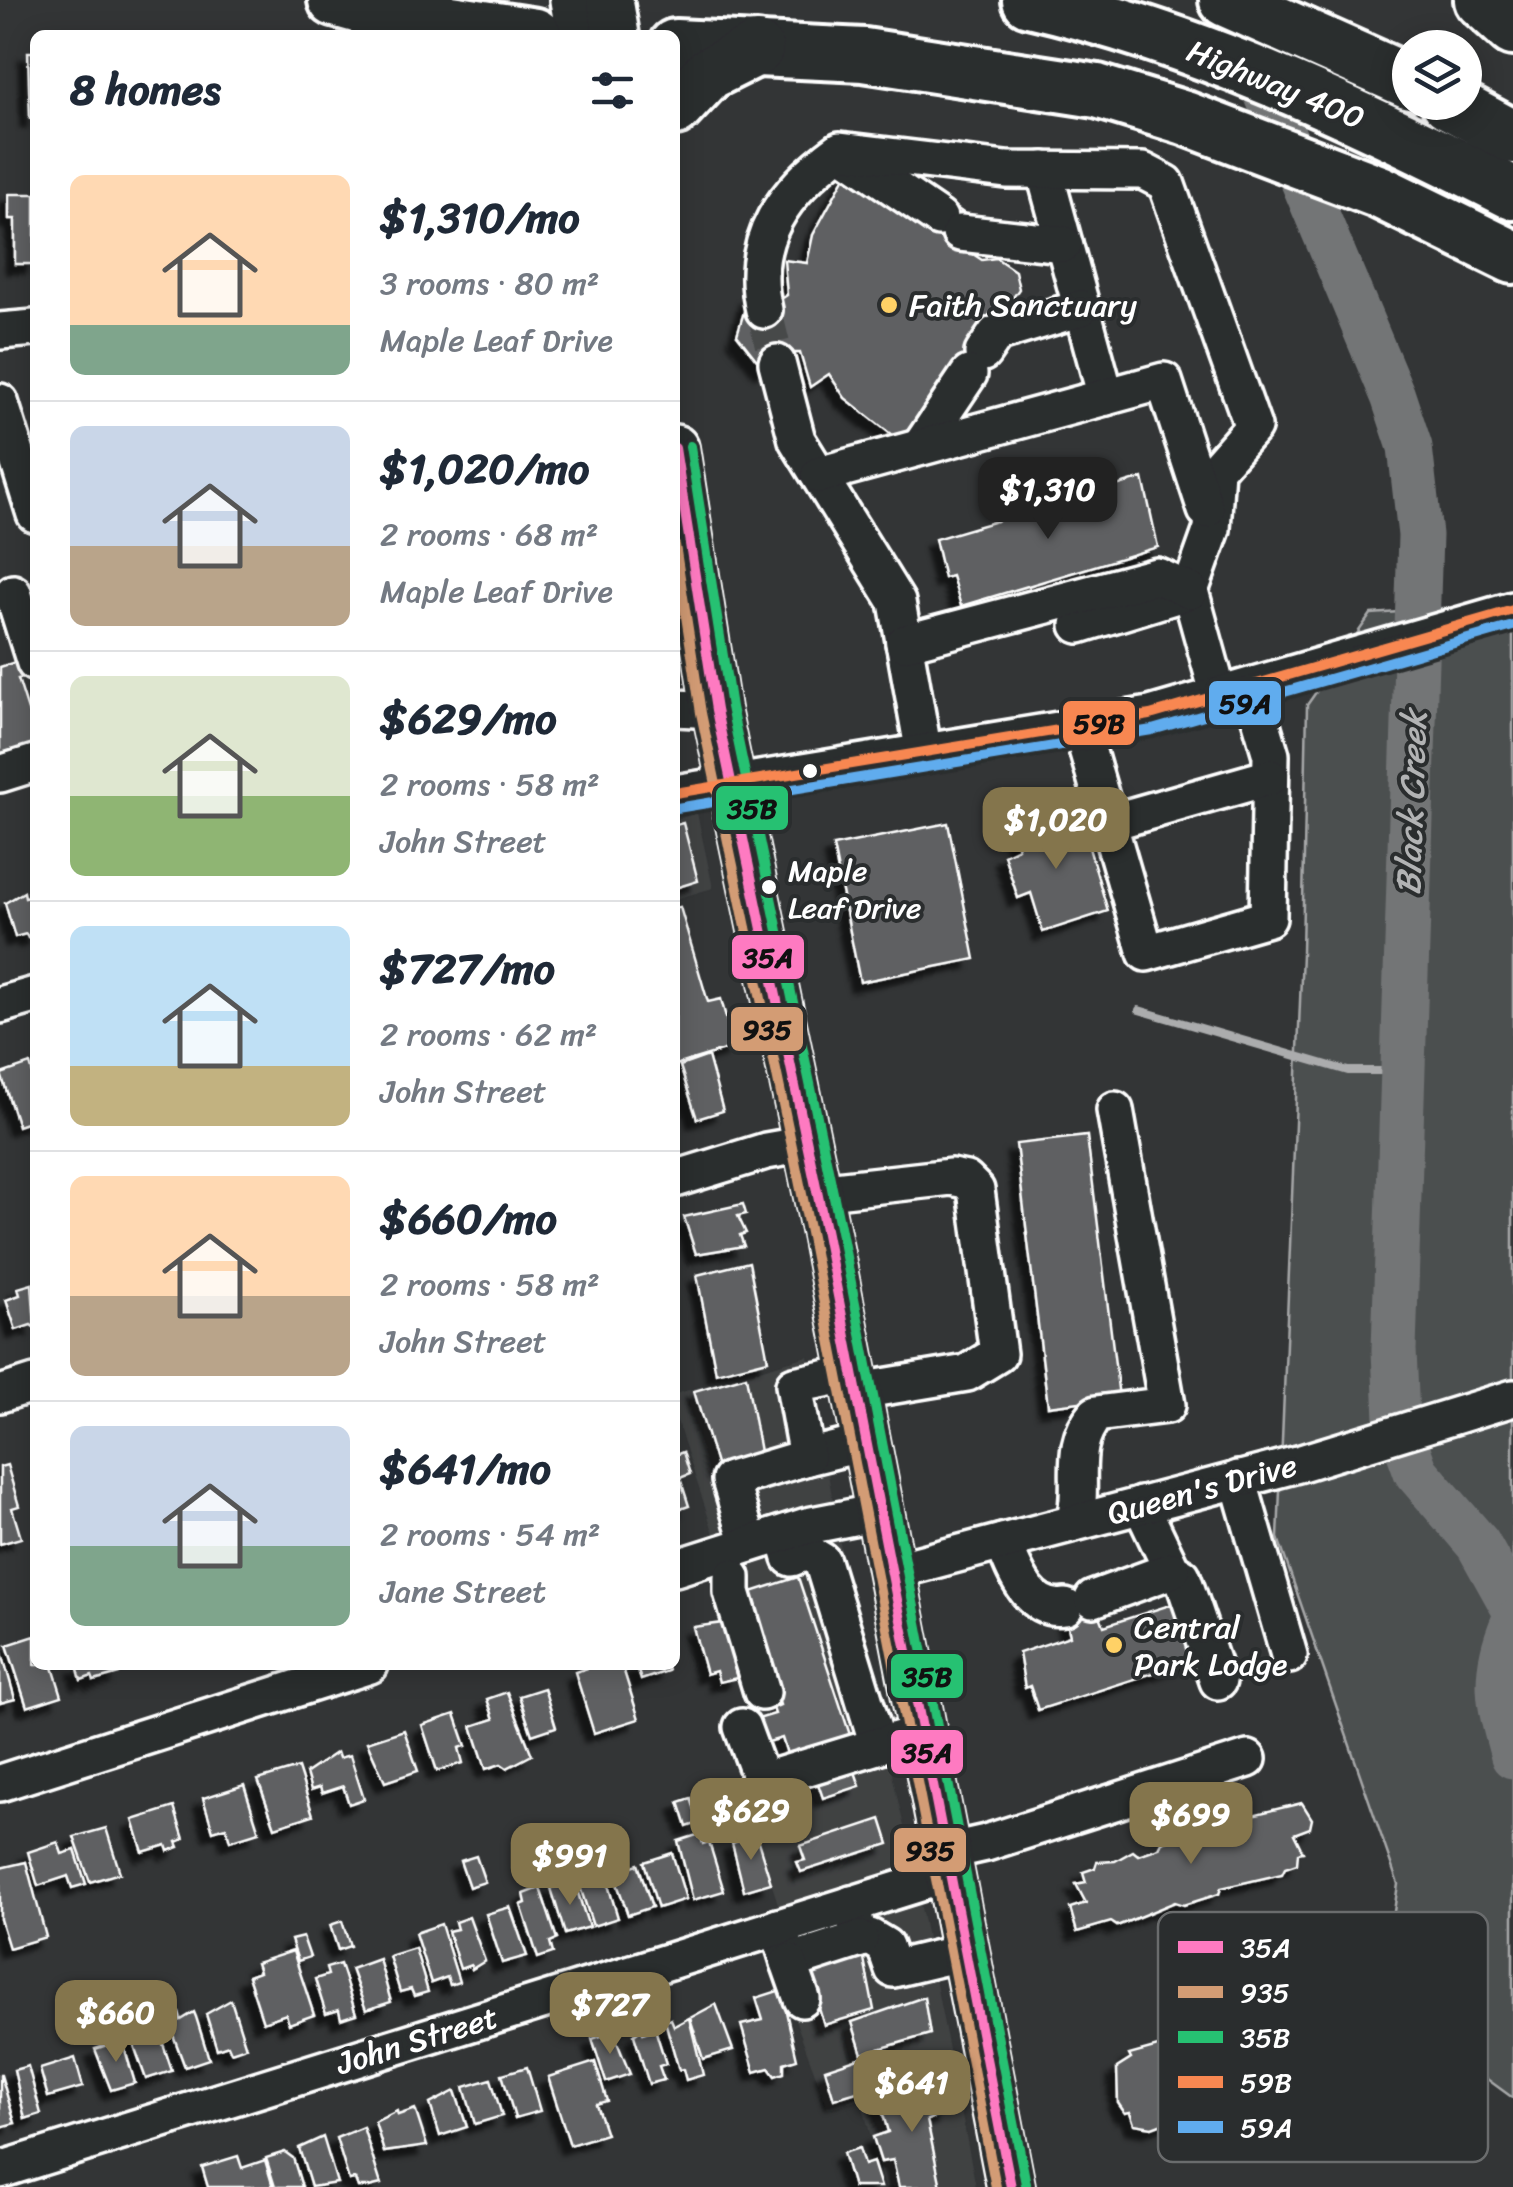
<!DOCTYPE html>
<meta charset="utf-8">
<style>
body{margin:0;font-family:Sriracha,sans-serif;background:#f2f2f3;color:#1f2937;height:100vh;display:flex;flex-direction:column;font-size:38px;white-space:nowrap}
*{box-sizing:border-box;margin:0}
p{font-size:32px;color:#747a83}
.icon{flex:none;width:55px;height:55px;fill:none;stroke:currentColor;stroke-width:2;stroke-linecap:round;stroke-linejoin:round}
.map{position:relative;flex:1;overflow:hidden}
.panel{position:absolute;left:30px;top:30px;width:650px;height:1640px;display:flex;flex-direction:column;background:#fff;border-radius:15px;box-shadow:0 5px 25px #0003}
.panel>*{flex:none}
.controls{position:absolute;left:1392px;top:30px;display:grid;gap:20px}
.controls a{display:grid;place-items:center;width:90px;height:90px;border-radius:50%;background:#fff;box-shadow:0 5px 25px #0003;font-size:50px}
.price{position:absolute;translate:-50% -85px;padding:0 22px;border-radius:20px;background:#84754c;color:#fff;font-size:32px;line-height:65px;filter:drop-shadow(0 2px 5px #0008)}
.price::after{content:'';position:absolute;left:50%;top:60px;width:30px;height:22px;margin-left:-15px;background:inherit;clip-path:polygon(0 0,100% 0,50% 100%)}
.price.selected{background:#222;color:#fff}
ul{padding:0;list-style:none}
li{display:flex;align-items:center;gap:30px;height:250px;padding:0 40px}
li+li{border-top:2px solid #e0e1e3}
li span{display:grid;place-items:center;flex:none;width:280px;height:200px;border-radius:15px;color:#555}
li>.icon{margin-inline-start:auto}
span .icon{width:120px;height:120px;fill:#fffc;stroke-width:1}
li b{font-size:42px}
h2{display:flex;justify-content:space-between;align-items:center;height:120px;padding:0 40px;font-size:42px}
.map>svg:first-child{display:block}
.built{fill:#404243}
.green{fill:#4c4f50;stroke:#a6a7a8;stroke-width:2.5}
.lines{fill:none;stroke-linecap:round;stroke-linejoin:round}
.stream{stroke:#abacad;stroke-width:8}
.river{stroke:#737576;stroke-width:45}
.building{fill:#5f6162;stroke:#fff;stroke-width:2.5;filter:url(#shadow)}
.minor-tunnel{stroke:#47494a;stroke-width:35;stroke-dasharray:35 18;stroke-linecap:butt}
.minor-casing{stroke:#fff;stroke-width:42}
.major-casing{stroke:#fff;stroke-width:52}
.highway-casing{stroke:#fff;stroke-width:60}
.minor{stroke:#2a2d2e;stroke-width:35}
.major{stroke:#2a2d2e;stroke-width:45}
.highway{stroke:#2a2d2e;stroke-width:52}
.bus-1-casing{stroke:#2a2d2e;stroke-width:18}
.bus-2-casing{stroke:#2a2d2e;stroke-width:18}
.bus-3-casing{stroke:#2a2d2e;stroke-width:18}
.bus-4-casing{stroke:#2a2d2e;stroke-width:18}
.bus-5-casing{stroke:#2a2d2e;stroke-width:18}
.bus-1{stroke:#fe7ac1;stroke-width:10}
.bus-2{stroke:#d39c74;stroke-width:10}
.bus-3{stroke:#26c172;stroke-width:10}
.bus-4{stroke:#f88751;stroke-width:10}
.bus-5{stroke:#60acee;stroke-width:10}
.poi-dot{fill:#ffd166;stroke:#2a2d2e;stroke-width:4}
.bus-dot{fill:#fff;stroke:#2a2d2e;stroke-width:4}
.labels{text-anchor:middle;stroke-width:8;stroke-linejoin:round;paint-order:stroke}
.bus-label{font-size:30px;fill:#fff;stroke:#2a2d2e;text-anchor:start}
.street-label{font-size:32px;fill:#fff;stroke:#2a2d2e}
.poi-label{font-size:32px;fill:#fff;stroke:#2a2d2e;text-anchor:start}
.water-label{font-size:35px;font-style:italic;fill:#b2b3b4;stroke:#2a2d2e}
.key{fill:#2a2d2e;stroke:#6a6c6d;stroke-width:2.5}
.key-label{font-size:28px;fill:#fff}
.line-badge{stroke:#2a2d2e;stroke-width:4}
.pale-badge-label{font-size:28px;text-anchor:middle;font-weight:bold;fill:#111}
</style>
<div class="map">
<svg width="1513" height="2187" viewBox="0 0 1513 2187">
<defs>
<filter id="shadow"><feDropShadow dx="-9" dy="9" stdDeviation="2.5" flood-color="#0009"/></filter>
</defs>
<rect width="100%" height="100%" fill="#333536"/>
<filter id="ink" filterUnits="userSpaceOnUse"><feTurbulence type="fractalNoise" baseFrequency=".01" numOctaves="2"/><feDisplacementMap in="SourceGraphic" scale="20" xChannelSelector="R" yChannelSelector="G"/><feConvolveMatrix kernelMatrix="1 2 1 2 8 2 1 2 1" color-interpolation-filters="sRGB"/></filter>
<g filter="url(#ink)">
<g class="built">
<path d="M697,813l16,75 -38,11v-79z"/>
<path d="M808,1356l35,205 68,296 65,330h-91l-24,-87 -33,8 -58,-156 10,-42 -56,-175 6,-16 26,-12 -41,-170 -40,-122v-21z"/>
</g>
<path class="green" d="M1513,604v1494l-26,-19 -63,14 -36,-140 10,-69 -120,-346 24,-585 5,-248 64,-91z"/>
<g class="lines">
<path class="stream" d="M1139,1010l209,61h55"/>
<g class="river">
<path d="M1227,0l166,396 17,51 10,88 -26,815 3,69 19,53 62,72 35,63"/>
<path d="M1513,1623c-22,52 -15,80 0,133"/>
</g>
</g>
<g class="building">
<path d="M28,52h7v66h-5z"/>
<path d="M848,171l91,47 9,-16 21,15 -16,24 29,19 14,-2 19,13 4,18 -13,19 -14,3 -20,29 25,17 -14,21 -14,-4 -11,-13 -56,82 -57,-45 -16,-24 -19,13 -10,-34h-9l-28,15 -26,-33 12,-40 15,15 23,-15 -3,-35 23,3 6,-28z"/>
<path d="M9,194h26v70h-20v-45h-6z"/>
<path d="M1143,478l15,69 -197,59 -9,-30 -8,2 -9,-39z"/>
<path d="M18,661l5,17 -5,1 17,53v26l-35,10v-101z"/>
<path d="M1063,814l3,8 14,-4 28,93 -65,21 -12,-39 -13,5 -14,-43 14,-7 -6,-18z"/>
<path d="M683,823l15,58 -23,7v-63z"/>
<path d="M948,823l27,136 -115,23 -27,-136z"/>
<path d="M24,892l1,5 10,-2v41l-7,2 -2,-4 -11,3 -10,-34z"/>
<path d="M680,907l28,95 13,-3 13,48 -59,18v-157z"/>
<path d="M708,1056l15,55 -26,8 -17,-53z"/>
<path d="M30,1064l5,17v39l-17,6 -17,-52z"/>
<path d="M1087,1136l32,261 -71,9 -32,-262z"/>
<path d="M743,1204l3,10 -8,2 8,17 -6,2 4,11 -48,8 -12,-37z"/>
<path d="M749,1262l19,98 -52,13 -19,-98z"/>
<path d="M32,1284l3,44 -4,-3 -15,5 -10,-30 14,-5 -2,-7z"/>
<path d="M746,1376l15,81 -43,14 -24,-80z"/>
<path d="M683,1452l7,22 -10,4 9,28 -14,5v-56z"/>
<path d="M7,1465l12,41 -7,2 9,30 -21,6v-77z"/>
<path d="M798,1577l54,164 -63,19 -7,-22 -24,7 -7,-24 24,-7 -2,-6 7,-3 -35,-111z"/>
<path d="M1089,1588l15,38 69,-22 5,17 5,-2 8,42 -153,49 -8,-24 -5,2 -6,-35 51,-17 -8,-37z"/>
<path d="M723,1623l14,55 -18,4 -3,-11 -10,3 -13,-47z"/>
<path d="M35,1636v29h25l-7,2 9,29 -35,11 -20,-62z"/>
<path d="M2,1653l13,46 -15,4v-49z"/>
<path d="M77,1665h41l1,9 -25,7 -2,-5 -11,4z"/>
<path d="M597,1665h25l17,54 -45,14 -19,-61z"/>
<path d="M636,1665h30l2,6 -27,9z"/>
<path d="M544,1688l12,39 -24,8 -13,-39z"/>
<path d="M507,1692l25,63 -25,13 -6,-4 -15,5 -14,-43 22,-7 -7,-20z"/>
<path d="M455,1714l11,32 -7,2 4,15 -26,8 -15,-46z"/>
<path d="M404,1730l14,41 -33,11 -18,-40z"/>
<path d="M337,1752l2,6 11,-3 14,44 -15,5 -6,-18 -21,7 -2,-6 -9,3 -5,-17z"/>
<path d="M852,1763l8,23 -37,12 -8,-23z"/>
<path d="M298,1768l15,47 -38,12 -17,-47z"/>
<path d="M244,1785l15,47 -29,9 -4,-14 -13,4 -10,-33z"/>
<path d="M712,1788l7,25 -16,5 -7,-26z"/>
<path d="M691,1798l8,25 -12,4 -8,-25z"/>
<path d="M1302,1803l10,16 -2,9 -16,6 9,18 -5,1 -1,11 -12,4 -3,6 -61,14 -2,6 -35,11 -9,-3 -58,24 -6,-4 -34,10 -7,-24 16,-5 -10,-19 10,-2 -3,-10 12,-4 2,-6 18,-1 18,-10 5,4 21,-7 3,-6 36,-12 6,4 20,-6 3,-7z"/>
<path d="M174,1807l10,32 -7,3 2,5 -11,4 -2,-6 -23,7 -10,-32z"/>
<path d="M881,1819l8,25 -88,28 -4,-10 8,-2 -5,-14z"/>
<path d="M106,1828l14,45 -30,9 -16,-45z"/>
<path d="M544,1833l8,25 -18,6 -9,-25z"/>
<path d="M700,1834l3,10 6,-2 15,49 -31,9 -15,-59z"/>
<path d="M756,1835l15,48 -27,8 -12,-48z"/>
<path d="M58,1842l4,12 13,-4 11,34 -14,4 -4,-12 -30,10 -10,-34z"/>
<path d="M672,1853l14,46 -28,9 -14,-46z"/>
<path d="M476,1856l9,26 -16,5 -9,-26z"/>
<path d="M26,1862l20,75 -37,11 -9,-29v-51z"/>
<path d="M638,1864l14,43 -24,8 -15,-43z"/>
<path d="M605,1875l13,43 -25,8 -14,-42z"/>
<path d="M574,1881l15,46 -24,7 -14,-46z"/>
<path d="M540,1888l17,51 -7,3 3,11 -15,5 -17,-53 5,-2 -2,-9z"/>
<path d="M510,1907l17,49 -25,7 -16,-49z"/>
<path d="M469,1917l16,44 -13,8 -1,-4 -11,4 -12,-38 9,-2 -2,-7z"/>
<path d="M342,1921l8,25 -12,4 -8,-25z"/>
<path d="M441,1924l18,58 -9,3 -3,-8 -16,6 -16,-50z"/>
<path d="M303,1937l7,20 -12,4 -7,-21z"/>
<path d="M415,1948l13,44 -14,4 -3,-7 -11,3 -11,-36z"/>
<path d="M293,1951l21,64 -25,9 -3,-10 -23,8 -15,-46 11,-4 -3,-9z"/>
<path d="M863,1954l11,56 -50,15 -16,-54z"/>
<path d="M379,1959l12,43 -25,8 -15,-41z"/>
<path d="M340,1964l16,50 -15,5 -2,-9 -13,4 -11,-35 13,-4 -2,-7z"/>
<path d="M781,1990l16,69 -13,4v10l-9,3 -6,-8 -14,4 -14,-47 22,-5 -7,-22z"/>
<path d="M1330,1993l19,29 3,43 -57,18 -1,-4 -31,9 2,5 -42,12 -1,-4 -70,26 -18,-3 -4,-12 -5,1 -7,-10 -1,-35 14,-9 -2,-4 145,-40 -1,-4z"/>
<path d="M924,1997l6,37 -68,20 -10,-32z"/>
<path d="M231,2000l15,47 -15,5 -3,-7 -11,4 -11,-35z"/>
<path d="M716,2004l17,46 -30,9 -13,-41z"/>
<path d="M179,2012l2,8 13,-8 2,5 13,42 -24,8 -16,-43v-9z"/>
<path d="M689,2018l14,57 -17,5 -3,-11 -4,1 -14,-49 6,-2 3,7z"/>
<path d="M149,2021l4,10 5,-2 14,42 -26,8 -15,-42 5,-1 -3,-10z"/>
<path d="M642,2029l1,4 12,-4 11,35 -7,2 5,14 -15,4 -15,-49z"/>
<path d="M613,2032l17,42 -24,8 -14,-43z"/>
<path d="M122,2040l13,43 -24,7 -16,-41z"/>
<path d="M883,2050l10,31 -59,18 -9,-30z"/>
<path d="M75,2058l8,29 -35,10 -8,-28z"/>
<path d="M595,2062l12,39 -11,3 10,30 -36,11 -22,-68z"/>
<path d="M28,2066l13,48 -16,5 -11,-49z"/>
<path d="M527,2067l13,44 -25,7 -13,-44z"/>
<path d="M1,2075l14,48 -15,4v-52z"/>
<path d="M491,2079l11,37 -27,8 -11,-37z"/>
<path d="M940,2081l6,33 -19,6 14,67h-42l-6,-27 -12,2 -8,-25 15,-5 -9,-32z"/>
<path d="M455,2091l12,36 -27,9 -10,-32z"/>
<path d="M415,2109l12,37 -43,6 -9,-30 22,-11 1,4z"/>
<path d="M363,2127l18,57 -12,3h-11l-3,-8 -6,1 -13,-42z"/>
<path d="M323,2137l14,46 -26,4 -12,-39z"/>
<path d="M859,2148l5,17 9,-3 8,25h-28l-10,-34z"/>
<path d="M285,2152l8,6 9,29h-27l-9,-29z"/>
<path d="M238,2156l4,12 23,-8 8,27h-65l-6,-20z"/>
</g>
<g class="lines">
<path class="minor-tunnel" d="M764,310l13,53"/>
<g class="minor-casing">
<g id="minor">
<path d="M845,154l94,64"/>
<path d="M1044,170l62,227"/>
<path d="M960,233l104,11"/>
<path d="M764,310c-17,-71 21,-120 76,-160l166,20 137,1 23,12 87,244 -37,42 -4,60 -22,62 29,105"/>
<path d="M0,331l35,-3"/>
<path d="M983,353l13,-19 85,-26"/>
<path d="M777,363l20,77 100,162 27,152"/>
<path d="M0,402l35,112"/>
<path d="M920,447l49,-73"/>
<path d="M819,475l345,-94 42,129"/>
<path d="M13,593l22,70"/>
<path d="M1079,625l111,-34"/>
<path d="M904,643l253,-67 33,15"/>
<path d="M675,708l41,2"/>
<path d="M1081,728l65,225 122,-35 3,-163 -20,-68"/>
<path d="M0,774l35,-11"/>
<path d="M675,793l475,-78 363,-105"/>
<path d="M1108,823l162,-46"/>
<path d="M0,1005l35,-10"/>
<path d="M675,1179l91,-28 40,-7"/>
<path d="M817,1192l134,-15 15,3 10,10 22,164 -31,19 -114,19"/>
<path d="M0,1394l35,-11"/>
<path d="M807,1457l57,-14"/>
<path d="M1238,1479l51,176"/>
<path d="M1141,1505l31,65 10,6 36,105"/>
<path d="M1074,1523c12,-40 -8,-74 22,-109l71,-9 -52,-295"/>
<path d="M784,1534l7,24 16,-6 15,9 56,184"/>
<path d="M1003,1542c11,27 25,71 62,65"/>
<path d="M749,1544l-19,-64 77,-23 -13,-72 56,-11"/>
<path d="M675,1568l132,-42 71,-14"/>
<path d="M889,1572l409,-108 215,-66"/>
<path d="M732,1577v15l30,100"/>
<path d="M1093,1599l79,-29"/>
<path d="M742,1727l20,54 138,-42"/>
<path d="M0,1783l370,-118"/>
<path d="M946,1852l40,-9 262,-84"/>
<path d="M851,1904l9,35 10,-2 15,9 8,23 71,-17"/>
<path d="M778,1927l11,35 71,-23"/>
<path d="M789,1962l13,37"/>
<path d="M0,2170l949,-296"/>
</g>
</g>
<g class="major-casing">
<g id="major">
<path d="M573,0l6,35"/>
<path d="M610,0l6,35"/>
<path d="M675,448l41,262 110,524 185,953"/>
</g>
</g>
<g class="highway-casing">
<g id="highway">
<path d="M335,0l32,9 168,26"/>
<path d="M1029,0c170,39 329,115 484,193"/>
<path d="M1226,0l184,82"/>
<path d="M1481,0l32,29"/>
<path d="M675,46l189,9 233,36 88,27 195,74 133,65"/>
<path d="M1448,102l65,35"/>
<path d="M675,109l34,-36 48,-24"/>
</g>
</g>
<use href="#minor" class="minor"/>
<use href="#major" class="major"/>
<use href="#highway" class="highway"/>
<g class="bus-1-casing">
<path id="bus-1" d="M675,448l41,262 110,524 185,953"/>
</g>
<g class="bus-2-casing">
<path id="bus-2" d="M675,545l26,168 110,524 185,950"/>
</g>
<g class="bus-3-casing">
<path id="bus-3" d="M690,446l41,261 110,524 185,953"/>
</g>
<g class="bus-4-casing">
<path id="bus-4" d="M675,793l475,-78 363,-105"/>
</g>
<g class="bus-5-casing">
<path id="bus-5" d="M677,808l475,-78 361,-104"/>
</g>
<use href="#bus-1" class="bus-1"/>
<use href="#bus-2" class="bus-2"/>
<use href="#bus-3" class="bus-3"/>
<use href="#bus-4" class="bus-4"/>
<use href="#bus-5" class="bus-5"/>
</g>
</g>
<g class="poi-dot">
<circle cx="889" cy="305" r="10"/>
<circle cx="1114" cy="1645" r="10"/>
</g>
<g class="bus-dot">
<circle cx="810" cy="771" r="9"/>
<circle cx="769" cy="887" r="9"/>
</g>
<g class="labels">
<g class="bus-label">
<text x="788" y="881">Maple<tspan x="788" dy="37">Leaf Drive</tspan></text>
</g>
<g class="street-label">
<text transform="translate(1276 84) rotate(22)" y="11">Highway 400</text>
<text transform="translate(1202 1489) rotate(-15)" y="11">Queen's Drive</text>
<text transform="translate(417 2040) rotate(-17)" y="11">John Street</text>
</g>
<g class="poi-label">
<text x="909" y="316">Faith Sanctuary</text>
<text x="1134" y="1638">Central<tspan x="1134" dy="37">Park Lodge</tspan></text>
</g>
<g class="water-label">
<text transform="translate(1411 803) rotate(-88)" y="12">Black Creek</text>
</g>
</g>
<rect x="1158" y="1912" width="330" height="250" rx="15" class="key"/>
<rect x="1178" y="1941" width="45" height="12" fill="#fe7ac1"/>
<rect x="1178" y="1986" width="45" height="12" fill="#d39c74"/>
<rect x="1178" y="2031" width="45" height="12" fill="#26c172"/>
<rect x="1178" y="2076" width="45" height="12" fill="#f88751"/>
<rect x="1178" y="2121" width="45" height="12" fill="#60acee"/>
<g class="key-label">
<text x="1240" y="1957">35A</text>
<text x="1240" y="2002">935</text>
<text x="1240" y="2047">35B</text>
<text x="1240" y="2092">59B</text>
<text x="1240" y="2137">59A</text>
</g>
<g class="line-badge">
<rect x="1207" y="679" width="76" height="48" rx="10" fill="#60acee"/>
<rect x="1061" y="699" width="76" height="48" rx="10" fill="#f88751"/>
<rect x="714" y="784" width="76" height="48" rx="10" fill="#26c172"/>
<rect x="730" y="933" width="76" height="48" rx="10" fill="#fe7ac1"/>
<rect x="729" y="1005" width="76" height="48" rx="10" fill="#d39c74"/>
<rect x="889" y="1652" width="76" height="48" rx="10" fill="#26c172"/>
<rect x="889" y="1728" width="76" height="48" rx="10" fill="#fe7ac1"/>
<rect x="892" y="1826" width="76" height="48" rx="10" fill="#d39c74"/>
</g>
<g class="pale-badge-label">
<text x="1245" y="713">59A</text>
<text x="1099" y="733">59B</text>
<text x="752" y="818">35B</text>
<text x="768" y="967">35A</text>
<text x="767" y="1039">935</text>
<text x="927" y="1686">35B</text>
<text x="927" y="1762">35A</text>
<text x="930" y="1860">935</text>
</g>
</svg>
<div class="controls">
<a><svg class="icon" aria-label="layers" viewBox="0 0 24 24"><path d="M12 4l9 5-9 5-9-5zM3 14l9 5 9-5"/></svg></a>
</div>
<b class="price selected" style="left:1048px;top:542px">$1,310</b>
<b class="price" style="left:1056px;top:872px">$1,020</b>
<b class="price" style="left:751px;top:1863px">$629</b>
<b class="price" style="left:1191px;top:1867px">$699</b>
<b class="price" style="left:570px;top:1908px">$991</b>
<b class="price" style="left:610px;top:2057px">$727</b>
<b class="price" style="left:116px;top:2065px">$660</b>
<b class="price" style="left:912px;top:2135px">$641</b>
<section class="panel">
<h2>8 homes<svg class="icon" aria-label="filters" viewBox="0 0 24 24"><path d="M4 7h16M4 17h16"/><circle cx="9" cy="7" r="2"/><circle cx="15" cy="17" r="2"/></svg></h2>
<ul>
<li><span style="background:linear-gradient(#ffd9b3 75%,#7fa58c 0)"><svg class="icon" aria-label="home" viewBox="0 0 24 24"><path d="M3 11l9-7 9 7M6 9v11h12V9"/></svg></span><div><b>$1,310/mo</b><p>3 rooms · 80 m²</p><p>Maple Leaf Drive</p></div></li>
<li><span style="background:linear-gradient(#c9d6e8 60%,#b9a48a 0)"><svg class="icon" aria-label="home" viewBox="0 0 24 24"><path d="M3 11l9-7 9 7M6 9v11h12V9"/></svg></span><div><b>$1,020/mo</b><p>2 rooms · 68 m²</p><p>Maple Leaf Drive</p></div></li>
<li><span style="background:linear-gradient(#dfe7d0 60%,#8fb573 0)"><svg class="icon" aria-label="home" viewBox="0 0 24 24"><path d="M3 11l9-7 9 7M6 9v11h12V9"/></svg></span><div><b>$629/mo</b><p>2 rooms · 58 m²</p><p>John Street</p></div></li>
<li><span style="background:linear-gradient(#bfe0f5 70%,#c2b280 0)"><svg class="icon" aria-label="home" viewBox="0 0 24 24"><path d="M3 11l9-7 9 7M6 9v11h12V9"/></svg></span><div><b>$727/mo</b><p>2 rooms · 62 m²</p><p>John Street</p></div></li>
<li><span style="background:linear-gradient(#ffd9b3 60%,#b9a48a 0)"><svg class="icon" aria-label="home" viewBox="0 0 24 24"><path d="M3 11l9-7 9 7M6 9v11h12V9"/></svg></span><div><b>$660/mo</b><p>2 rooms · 58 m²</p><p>John Street</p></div></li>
<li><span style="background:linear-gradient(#c9d6e8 60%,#7fa58c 0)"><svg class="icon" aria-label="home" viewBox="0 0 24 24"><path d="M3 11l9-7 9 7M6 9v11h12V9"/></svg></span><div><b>$641/mo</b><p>2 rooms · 54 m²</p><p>Jane Street</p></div></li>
</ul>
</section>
</div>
